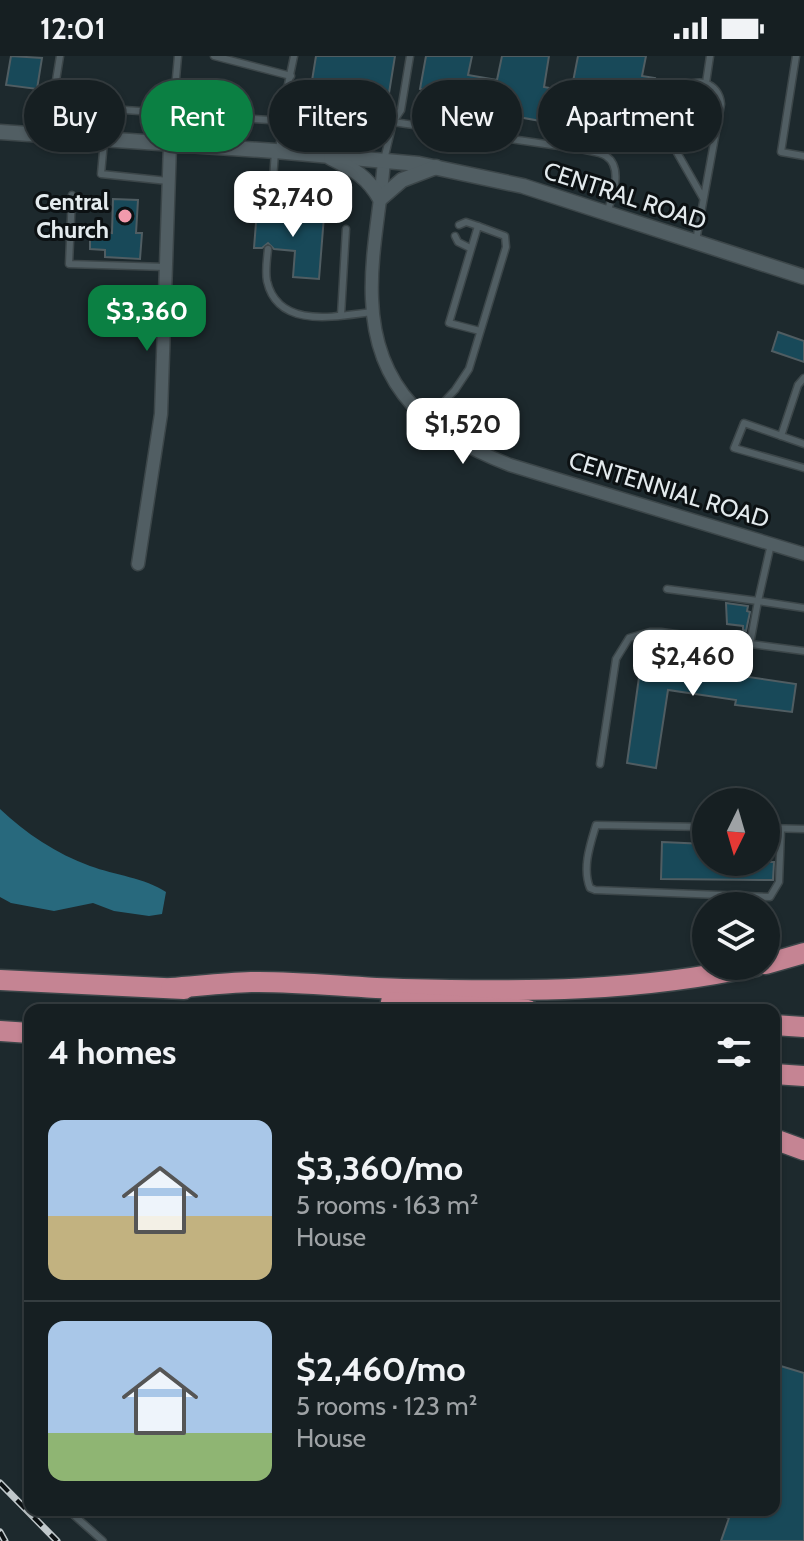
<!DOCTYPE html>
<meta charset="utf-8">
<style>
body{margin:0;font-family:Cabin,sans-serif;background:#232c2f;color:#f1f3f6;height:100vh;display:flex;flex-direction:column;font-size:30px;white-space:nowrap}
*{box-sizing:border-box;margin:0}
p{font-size:26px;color:#9ea2a5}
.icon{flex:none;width:44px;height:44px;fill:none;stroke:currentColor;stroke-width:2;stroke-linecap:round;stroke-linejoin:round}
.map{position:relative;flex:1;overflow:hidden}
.side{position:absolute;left:24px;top:948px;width:756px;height:512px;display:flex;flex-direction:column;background:#161f22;border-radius:16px;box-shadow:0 2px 6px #0004,0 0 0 2px #353d40}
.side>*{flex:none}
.hud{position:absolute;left:24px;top:24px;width:756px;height:72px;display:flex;gap:16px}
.needle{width:52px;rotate:185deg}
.fabs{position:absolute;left:692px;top:732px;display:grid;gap:16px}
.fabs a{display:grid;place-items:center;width:88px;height:88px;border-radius:50%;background:#161f22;box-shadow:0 2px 6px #0004,0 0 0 2px #353d40;font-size:40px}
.price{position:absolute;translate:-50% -68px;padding:0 18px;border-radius:16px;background:#fff;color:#222;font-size:26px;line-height:52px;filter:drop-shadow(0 2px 4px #0008)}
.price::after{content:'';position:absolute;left:50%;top:48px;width:24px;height:18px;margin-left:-12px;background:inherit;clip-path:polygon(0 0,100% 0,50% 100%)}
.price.active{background:#0b8043;color:#fff}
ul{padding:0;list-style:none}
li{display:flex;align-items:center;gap:24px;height:200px;padding:0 24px}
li+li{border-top:2px solid #353d40}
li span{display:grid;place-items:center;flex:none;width:224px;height:160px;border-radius:16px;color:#555}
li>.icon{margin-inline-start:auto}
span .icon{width:96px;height:96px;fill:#fffc;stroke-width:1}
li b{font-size:34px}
h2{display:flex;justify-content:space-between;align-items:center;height:96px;padding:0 24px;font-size:34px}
.tag{padding:0 28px;border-radius:36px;background:#161f22;box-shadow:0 2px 6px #0004,0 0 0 2px #353d40;font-size:28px;line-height:72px}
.tag.active{background:#0b8043;color:#fff}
.status{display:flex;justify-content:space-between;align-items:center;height:56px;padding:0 40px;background:#161f22;direction:ltr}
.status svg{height:22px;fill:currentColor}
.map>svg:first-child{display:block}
.water{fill:#28697d}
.building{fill:#184959;stroke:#505d62;stroke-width:2}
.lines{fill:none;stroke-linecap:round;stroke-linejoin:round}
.service-casing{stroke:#3c4649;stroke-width:9}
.minor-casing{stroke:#3c4649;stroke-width:15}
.tertiary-casing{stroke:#3c4649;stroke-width:17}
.trunk-casing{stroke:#3c4649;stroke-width:23}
.service{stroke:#515e63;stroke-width:6}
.minor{stroke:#515e63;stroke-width:12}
.tertiary{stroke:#515e63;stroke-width:14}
.trunk{stroke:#c58493;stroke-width:20}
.rail-casing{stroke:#c0c8cb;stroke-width:7}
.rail{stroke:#0c1113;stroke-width:4;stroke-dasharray:12;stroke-linecap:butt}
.poi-dot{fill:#f29aac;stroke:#0c1113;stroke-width:3}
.labels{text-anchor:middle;stroke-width:6;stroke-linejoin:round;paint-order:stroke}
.street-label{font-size:24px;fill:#e3eaed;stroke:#0c1113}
.poi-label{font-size:24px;font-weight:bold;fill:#e3eaed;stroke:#0c1113;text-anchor:end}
</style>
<div class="status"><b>12:01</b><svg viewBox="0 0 49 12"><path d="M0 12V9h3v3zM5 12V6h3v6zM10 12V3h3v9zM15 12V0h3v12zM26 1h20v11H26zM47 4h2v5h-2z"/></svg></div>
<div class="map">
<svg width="804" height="1485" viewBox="0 0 804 1485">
<rect width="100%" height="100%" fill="#1d292d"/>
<path class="water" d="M0,753c25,24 57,45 90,57 25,9 55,12 76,26l-4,22 -13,2 -35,-5 -21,-8 -39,8 -43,-8 -11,-6z"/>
<g class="building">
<path d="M11,0l31,2 -5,31 -31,-4z"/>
<path d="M316,0h79l-10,62 -19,-3 -1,7 -40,-6 1,-8 -18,-3z"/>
<path d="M426,0h46l-4,19 29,5 5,-24h47l-5,31 27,5 7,-36h68l-4,20 13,2 -5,28 -12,-2 -1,4 -23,-3 -4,28 -32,-6 3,-20 -20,-4 -4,21 -94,-17 -2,7 -31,-5 3,-18 -13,-2z"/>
<path d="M113,143l25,1 -2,33h6l-2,26 -35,-2v-7l-15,-1v-11l16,1v-7l6,1z"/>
<path d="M257,154l8,1 5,6 7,-5 47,4 -5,63 -26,-2 2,-26 -21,-2 -6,-6 -6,5h-8z"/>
<path d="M778,276l26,9v21l-32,-11z"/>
<path d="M726,547l22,3 -1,5 3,1 -4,19 -3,-1v-4l-16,-2z"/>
<path d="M642,600l94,13 -1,6 61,9 -4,28 -57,-7 1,-5 -68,-10 -12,78 -29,-5z"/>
<path d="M662,786l44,2v18h68l-1,18 -112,-1z"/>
<path d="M774,1308l30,9v168h-83l8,-23 -19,-6v-2h64z"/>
</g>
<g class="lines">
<g class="service-casing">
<g id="service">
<path d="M60,0l-8,49 232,16"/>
<path d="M214,0l77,20"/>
<path d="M796,0l-15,96 23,4"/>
<path d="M706,27l4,-27"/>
<path d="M393,66l187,27c8,2 20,3 26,7 18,12 6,41 1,57"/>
<path d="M104,85l-3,33 67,7"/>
<path d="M170,88l8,-88"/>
<path d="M279,95l7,-57 8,-38"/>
<path d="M384,104l9,-38 8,-12 9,-54"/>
<path d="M72,139l-3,69 97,3"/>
<path d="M271,155l4,-60"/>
<path d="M459,169l7,-3 12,4"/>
<path d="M455,180l3,6 12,6"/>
<path d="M696,185l25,-137c-2,-22 -25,-28 -40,-14l-10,52 32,56"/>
<path d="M268,193c-1,10 -3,22 -1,32 11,49 70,35 106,31"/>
<path d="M341,259l5,-86"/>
<path d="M427,364l28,-30 14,-21 37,-122 -1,-11 -27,-10 -29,97 31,8"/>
<path d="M781,380l17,-51 6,-7"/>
<path d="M804,388l-60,-21 -10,25 70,20"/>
<path d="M667,533l91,12 13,-57"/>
<path d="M750,588l8,-43 46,7"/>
<path d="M600,708l16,-105 13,-21 21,-6h11l143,19"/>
<path d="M706,771l-110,-2c-6,20 -14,43 -6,63l5,2 175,7 9,-15 2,-53"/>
<path d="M766,772l38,1"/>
<path d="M68,1454l35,31"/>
</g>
</g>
<g class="minor-casing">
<g id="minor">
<path d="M384,104c-3,46 -14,93 -12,139 3,92 58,135 138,166l294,89"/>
<path d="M138,508l23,-150 9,-270"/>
</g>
</g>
<g class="tertiary-casing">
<g id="tertiary">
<path d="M0,76l275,19 144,13 104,22 281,91"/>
<path d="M331,102c22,11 37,19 49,41l22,-19 34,-13"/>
</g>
</g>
<g class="trunk-casing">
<g id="trunk">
<path d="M766,908l38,-11"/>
<path d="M0,924l184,9"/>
<path d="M171,932c27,-2 53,-5 80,-6 50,-1 102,6 152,7 119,3 237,3 353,-23"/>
<path d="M391,946l137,8"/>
<path d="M774,969l30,2"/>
<path d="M0,975l30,2"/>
<path d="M774,1018l30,2"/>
<path d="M774,1083l30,11"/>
</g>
</g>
<use href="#service" class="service"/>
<use href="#minor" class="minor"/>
<use href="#tertiary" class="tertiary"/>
<use href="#trunk" class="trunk"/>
<g class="rail-casing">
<g id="rail">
<path d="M0,1427l57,58"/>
<path d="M0,1476l5,9"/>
</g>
</g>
<use href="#rail" class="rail"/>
</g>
<circle class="poi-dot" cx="125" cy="160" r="8"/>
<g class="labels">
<g class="street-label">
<text transform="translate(625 140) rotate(18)" y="8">CENTRAL ROAD</text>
<text transform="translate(669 434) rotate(17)" y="8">CENTENNIAL ROAD</text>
</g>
<g class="poi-label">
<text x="109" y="154">Central<tspan x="109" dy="28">Church</tspan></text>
</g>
</g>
</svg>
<div class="fabs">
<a><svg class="needle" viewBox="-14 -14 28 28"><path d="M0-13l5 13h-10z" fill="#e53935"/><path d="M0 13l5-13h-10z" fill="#9ea2a5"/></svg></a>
<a><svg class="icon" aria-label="layers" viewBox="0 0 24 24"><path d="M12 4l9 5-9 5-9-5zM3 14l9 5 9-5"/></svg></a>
</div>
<b class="price" style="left:293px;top:183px">$2,740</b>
<b class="price active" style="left:147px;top:297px">$3,360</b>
<b class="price" style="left:463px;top:410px">$1,520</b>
<b class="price" style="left:693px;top:642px">$2,460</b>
<div class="hud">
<a class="tag">Buy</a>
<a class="tag active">Rent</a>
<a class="tag">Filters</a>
<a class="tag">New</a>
<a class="tag">Apartment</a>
</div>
<section class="side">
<h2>4 homes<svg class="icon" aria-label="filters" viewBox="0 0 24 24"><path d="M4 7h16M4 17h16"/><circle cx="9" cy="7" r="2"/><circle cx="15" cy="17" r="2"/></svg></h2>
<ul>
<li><span style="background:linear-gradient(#a9c7e8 60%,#c2b280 0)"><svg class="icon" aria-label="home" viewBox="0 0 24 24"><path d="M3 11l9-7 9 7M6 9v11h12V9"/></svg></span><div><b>$3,360/mo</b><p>5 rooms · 163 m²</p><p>House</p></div></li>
<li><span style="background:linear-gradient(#a9c7e8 70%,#8fb573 0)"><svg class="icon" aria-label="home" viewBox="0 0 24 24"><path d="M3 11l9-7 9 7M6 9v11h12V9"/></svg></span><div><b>$2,460/mo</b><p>5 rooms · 123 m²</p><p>House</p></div></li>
</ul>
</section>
</div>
